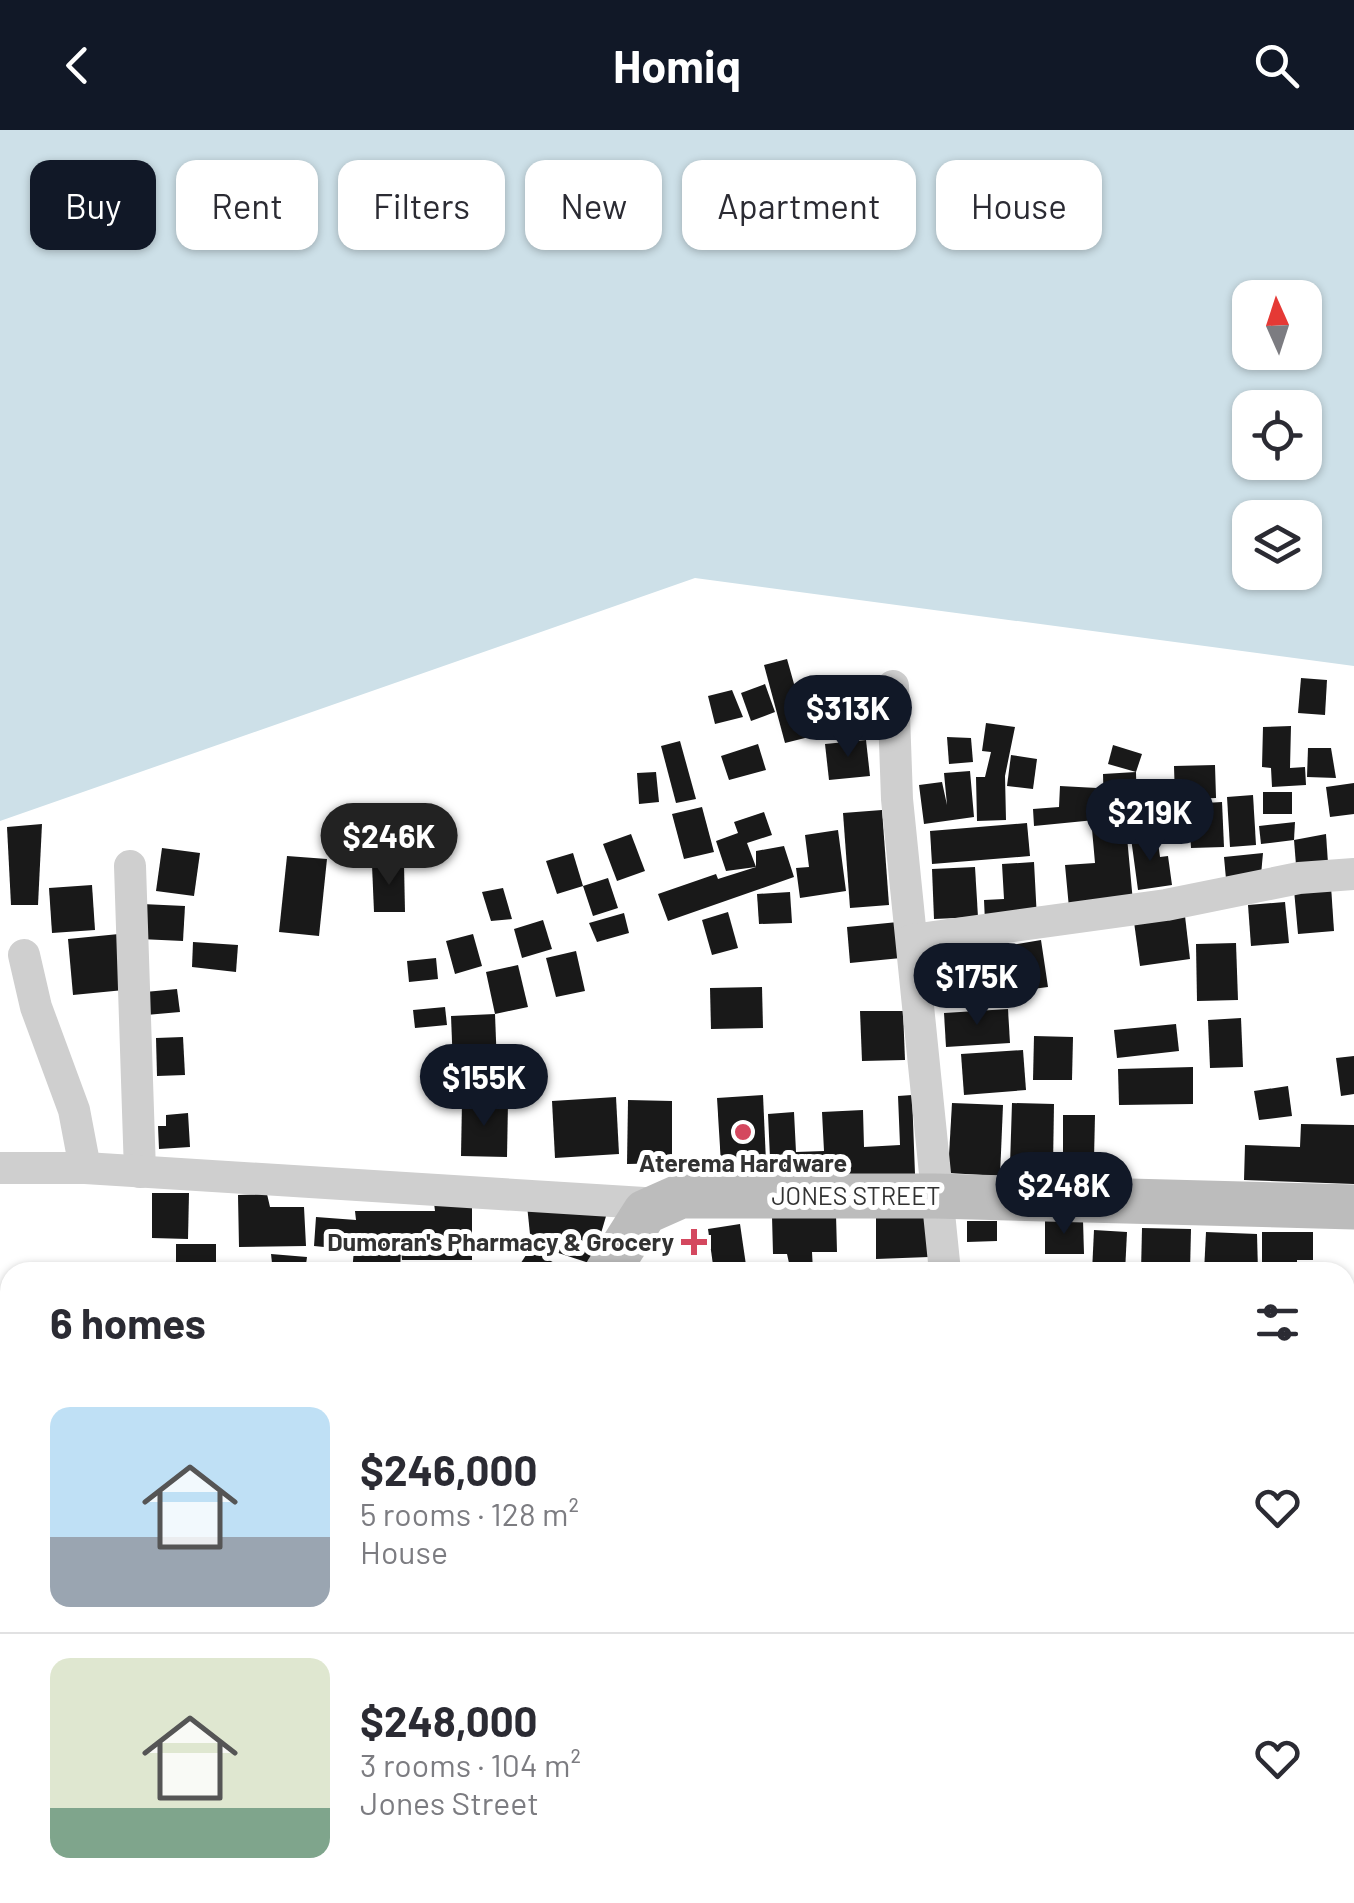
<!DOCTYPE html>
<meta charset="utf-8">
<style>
body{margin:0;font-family:Barlow,sans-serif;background:#f2f2f3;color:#2b2b33;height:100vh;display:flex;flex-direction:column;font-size:38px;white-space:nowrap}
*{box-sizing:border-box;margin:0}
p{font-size:32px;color:#7c7c81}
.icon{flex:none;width:55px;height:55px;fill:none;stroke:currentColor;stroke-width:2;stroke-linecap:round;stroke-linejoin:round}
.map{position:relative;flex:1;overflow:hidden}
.details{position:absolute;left:0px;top:1132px;width:1355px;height:642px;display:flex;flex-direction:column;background:#fff;border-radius:30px 30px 0 0;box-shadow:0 2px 8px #0004}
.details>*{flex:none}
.top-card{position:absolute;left:30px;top:30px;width:1295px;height:90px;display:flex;gap:20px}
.needle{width:65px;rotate:357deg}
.fabs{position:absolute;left:1232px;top:150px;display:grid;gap:20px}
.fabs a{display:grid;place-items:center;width:90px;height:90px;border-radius:20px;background:#fff;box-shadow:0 2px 8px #0004;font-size:50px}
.price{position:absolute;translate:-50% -85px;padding:0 22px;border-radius:35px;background:#111827;color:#fff;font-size:32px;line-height:65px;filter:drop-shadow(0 2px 5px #0008)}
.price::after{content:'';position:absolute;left:50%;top:60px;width:30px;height:22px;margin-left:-15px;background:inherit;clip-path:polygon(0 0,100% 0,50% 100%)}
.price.current{background:#222;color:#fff}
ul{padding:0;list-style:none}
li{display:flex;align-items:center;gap:30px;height:250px;padding:0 50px}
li+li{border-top:2px solid #e1e1e2}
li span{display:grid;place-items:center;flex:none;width:280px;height:200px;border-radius:20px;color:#555}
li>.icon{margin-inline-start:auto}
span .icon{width:120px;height:120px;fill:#fffc;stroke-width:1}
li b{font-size:42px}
h2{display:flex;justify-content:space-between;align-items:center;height:120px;padding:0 50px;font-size:42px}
.pill{padding:0 35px;border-radius:20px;background:#fff;box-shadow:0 2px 8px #0004;font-size:35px;line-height:90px}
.pill.current{background:#111827;color:#fff}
header{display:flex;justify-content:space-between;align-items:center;height:130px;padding:0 50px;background:#111827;color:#fff;font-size:45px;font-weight:700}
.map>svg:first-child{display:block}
.water{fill:#cde0e8;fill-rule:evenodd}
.building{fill:#191919}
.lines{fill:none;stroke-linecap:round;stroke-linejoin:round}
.street{stroke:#cfcfcf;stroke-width:32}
.secondary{stroke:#bcbcbc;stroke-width:45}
.poi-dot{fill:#d4485f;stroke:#fff;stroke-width:4}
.labels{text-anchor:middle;stroke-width:10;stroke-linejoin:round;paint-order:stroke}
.poi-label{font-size:25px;font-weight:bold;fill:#323232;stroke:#fff}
.street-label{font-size:25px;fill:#323232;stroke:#fff}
</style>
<header><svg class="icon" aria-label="back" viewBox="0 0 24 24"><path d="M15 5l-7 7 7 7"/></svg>Homiq<svg class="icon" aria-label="search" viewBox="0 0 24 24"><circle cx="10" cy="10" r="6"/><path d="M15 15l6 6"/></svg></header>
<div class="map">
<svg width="1354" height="1773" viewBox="0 0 1354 1773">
<rect width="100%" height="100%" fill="#fff"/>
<path class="water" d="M0,0h1354v536l-659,-88 -695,243zM1250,168h55v54h-55zM1250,278h55v54h-55zM1250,388h55v54h-55z"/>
<g class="building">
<path d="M787,529l22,78 -24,6 -21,-78z"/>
<path d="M1301,548l26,2 -2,35 -27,-2z"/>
<path d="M765,554l10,28 -24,9 -10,-28z"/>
<path d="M856,559l3,47 -41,1 -2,-46z"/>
<path d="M732,560l11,27 -28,7 -7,-28z"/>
<path d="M986,593l29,4 -10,49 1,44 -29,1 -1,-44h9l6,-25 -9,-1z"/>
<path d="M1291,596l-1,42 15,-1 1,18 -34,2 -1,-19 -9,-1 1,-40z"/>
<path d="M947,607l24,1 2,24 -24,2z"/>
<path d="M866,610l4,36 -41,4 -4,-36z"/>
<path d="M680,611l16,58 -20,4 -15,-57z"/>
<path d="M758,614l8,26 -37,10 -8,-24z"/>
<path d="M1113,615l29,9 -6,18 -28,-8z"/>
<path d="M1308,618h23l5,30 -29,-1z"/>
<path d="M1011,625l26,4 -4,30 -26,-3z"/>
<path d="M1215,635l1,33 -41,2 -1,-34z"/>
<path d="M970,641l4,46 -50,7 -5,-39 23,-3 5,23 -3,-32z"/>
<path d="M656,642l3,30 -20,2 -2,-31z"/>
<path d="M1136,642l1,43h-33l-1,-41z"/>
<path d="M1354,653v31l-24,3 -4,-30z"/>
<path d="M1060,656l37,2 -2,32 -61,6 -1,-17 26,-2z"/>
<rect x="1263" y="662" width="29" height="22"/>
<path d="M1253,665l3,50 -26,2 -3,-50z"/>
<path d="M1222,672l2,45 -33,1 -3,-44z"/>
<path d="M702,677l12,45 -30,7 -12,-45z"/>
<path d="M882,680l7,95 -39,3 -7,-95z"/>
<path d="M764,682l8,23 -25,8 9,24v-16l28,-5 10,31 -126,44 -10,-27 58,-20 2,5 38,-12 -30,4 -10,-30 22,-8 -4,-11z"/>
<path d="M1295,692l-1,18 -33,4 -2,-18z"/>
<path d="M1027,693l3,33 -98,8 -2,-33z"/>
<path d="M42,694l-4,81h-27l-4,-78z"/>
<path d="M1126,696l7,76 -64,6 -4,-43 30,-2 -3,-34z"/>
<path d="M838,700l8,61 -46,7 -4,-30 13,-1 -4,-32z"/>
<path d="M631,704l14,37 -28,10 -14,-37z"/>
<path d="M1326,704l2,29 -32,2 -2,-25z"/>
<path d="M1157,705l3,22 8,-1 4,29 -34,5 -7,-52z"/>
<path d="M162,718l38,5 -6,43 -38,-5z"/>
<path d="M573,723l10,33 -26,8 -11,-33z"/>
<path d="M1263,723l-2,22 -35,4 -2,-22z"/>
<path d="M287,726l40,3 -8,77 -40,-4z"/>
<path d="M1034,732l3,57 -52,3 -1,-22 20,-1 -2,-35z"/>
<path d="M404,734l1,48h-31l-2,-47z"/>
<path d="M975,737l3,50 -44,2 -2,-50z"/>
<path d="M608,748l10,30 -25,8 -10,-30z"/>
<path d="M92,755l3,45 -43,3 -3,-45z"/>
<path d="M1331,756l3,45 -36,3 -4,-44z"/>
<path d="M503,758l9,31 -21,2 -9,-29z"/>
<path d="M790,762l2,31 -33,1 -2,-30z"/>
<path d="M1285,772l4,41 -38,3 -3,-41z"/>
<path d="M142,774l43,2 -2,35 -43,-2z"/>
<path d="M728,782l10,36 -26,7 -10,-35z"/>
<path d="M624,783l5,20 -32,9 -8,-19z"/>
<path d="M1185,786l5,43 -50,7 -6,-44z"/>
<path d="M543,790l9,29 -30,9 -8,-29z"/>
<path d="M898,792l3,36 -51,5 -3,-36z"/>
<path d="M119,804l5,56 -51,5 -5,-56z"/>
<path d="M473,804l9,32 -27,8 -9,-33z"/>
<path d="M1041,810l7,47 -23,3 -2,-10 -26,4 -3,-36z"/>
<path d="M193,812l45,3 -2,27 -44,-5z"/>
<path d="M1236,813l2,57 -41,1 -1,-57z"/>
<path d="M576,821l9,40 -29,6 -10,-39z"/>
<path d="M436,828l2,21 -29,3 -2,-21z"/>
<path d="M988,830l4,34 -48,5 -3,-34z"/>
<path d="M518,835l10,42 -33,7 -9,-42z"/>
<path d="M762,857l1,41 -52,1 -1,-41z"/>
<path d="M177,859l3,23 -34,3 -1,-23z"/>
<path d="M445,877l2,18 -32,3 -2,-18z"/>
<path d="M1008,879l2,34 -64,4 -2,-34z"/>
<path d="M860,881h43l2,49 -43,1z"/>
<path d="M495,884l2,52 -44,1 -2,-51z"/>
<path d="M1241,888l2,49 -33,1 -2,-48z"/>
<path d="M1176,894l3,27 -62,7 -3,-28z"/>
<path d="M1034,906l39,1 -1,43h-39z"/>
<path d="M183,907l2,38 -28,1 -1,-38z"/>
<path d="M1023,920l3,40 -62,5 -3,-41z"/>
<path d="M1354,926v38l-13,2 -5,-38z"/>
<path d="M1193,937v37l-74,1 -1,-36z"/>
<path d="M1288,956l4,30 -33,4 -5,-29z"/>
<path d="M763,965l3,67 -45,2 -4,-66z"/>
<path d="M912,965l3,79 -144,6 -3,-66 26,-2 2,40 28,-1 -2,-39 41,-2 1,37 36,-2 -2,-49z"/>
<path d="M616,967l3,57 -64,4 -3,-57z"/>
<path d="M628,970l44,1v62l-45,1z"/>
<path d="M462,971l46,1 -1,55 -46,-1z"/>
<path d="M952,973l51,2 -3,71 -52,-3z"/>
<path d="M1012,973l42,1 -1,62 -43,-1z"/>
<path d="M188,983l2,34 -31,2 -1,-23h8v-11z"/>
<path d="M1063,985h32l-1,44h-31z"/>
<path d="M1301,994l53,1v59l-110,-4 1,-35 55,2z"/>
<path d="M152,1063h37l-1,46 -36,-1z"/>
<path d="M267,1064l3,13h34l2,39 -67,1 -1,-52z"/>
<path d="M434,1073l38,2v55h-70l-1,-12 -1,24h-48l2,-22 -40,-4 2,-29 40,3 -1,-9h80z"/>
<path d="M527,1075l82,1 -17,58 -61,-20z"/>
<path d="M836,1084l1,38h-25l1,19 -22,1 -4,-18h-14l-1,-38z"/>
<path d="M929,1087v40l-53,2v-41z"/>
<path d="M1083,1090l1,34h-39v-33z"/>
<path d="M967,1091h30v20l-30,1z"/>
<path d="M740,1094l7,48h-33l-6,-43z"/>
<path d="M1142,1098l49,1 -1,43h-49z"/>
<path d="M1094,1100l33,2 -2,40h-33z"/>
<path d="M1206,1102l51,2 1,38h-54z"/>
<path d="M1262,1102h51v28h-16v12h-35z"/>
<rect x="176" y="1114" width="40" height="28"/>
<path d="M530,1119l40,23h-55z"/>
<path d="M271,1124l36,3 -2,15h-32z"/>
</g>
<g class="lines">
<g class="street">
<path d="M893,556l4,113 48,473"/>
<path d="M130,736l10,306"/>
<path d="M912,810l254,-35 133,-27 55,-4"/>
<path d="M24,825l12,52 38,103 11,58"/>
<path d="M0,1038h85l575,36"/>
<path d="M1345,1613l9,2"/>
<path d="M1026,1765l1,8"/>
</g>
<g class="secondary">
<path d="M607,1142l38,-60 36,-16h254l419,11"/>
<path d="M318,1773l3,-8"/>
</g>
</g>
<g class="poi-dot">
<circle cx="743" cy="1002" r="10"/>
<path d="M689 1097h10v10h10v10h-10v10h-10v-10h-10v-10h10z"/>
</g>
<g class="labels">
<g class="poi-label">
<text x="743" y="1042">Aterema Hardware</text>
<text x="674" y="1121" text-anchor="end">Dumoran's Pharmacy &amp; Grocery</text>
</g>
<g class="street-label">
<text x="856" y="1075">JONES STREET</text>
</g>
</g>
</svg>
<div class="fabs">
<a><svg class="needle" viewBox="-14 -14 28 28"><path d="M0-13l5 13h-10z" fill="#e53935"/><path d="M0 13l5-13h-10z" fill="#7c7c81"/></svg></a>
<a><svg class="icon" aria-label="locate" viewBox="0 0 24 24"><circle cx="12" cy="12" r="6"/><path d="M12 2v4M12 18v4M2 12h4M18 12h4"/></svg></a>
<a><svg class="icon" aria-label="layers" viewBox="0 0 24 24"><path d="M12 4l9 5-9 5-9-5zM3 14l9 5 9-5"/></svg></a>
</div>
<b class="price" style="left:848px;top:630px">$313K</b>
<b class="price" style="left:1150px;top:734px">$219K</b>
<b class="price current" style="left:389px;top:758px">$246K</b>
<b class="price" style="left:977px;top:898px">$175K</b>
<b class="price" style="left:484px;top:999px">$155K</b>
<b class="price" style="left:1064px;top:1107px">$248K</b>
<div class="top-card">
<a class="pill current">Buy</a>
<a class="pill">Rent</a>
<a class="pill">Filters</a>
<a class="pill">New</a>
<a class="pill">Apartment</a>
<a class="pill">House</a>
</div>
<section class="details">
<h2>6 homes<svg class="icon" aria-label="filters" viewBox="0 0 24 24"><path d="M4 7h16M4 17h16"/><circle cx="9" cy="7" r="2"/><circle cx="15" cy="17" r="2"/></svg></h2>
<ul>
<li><span style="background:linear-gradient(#bfe0f5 65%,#9aa5b1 0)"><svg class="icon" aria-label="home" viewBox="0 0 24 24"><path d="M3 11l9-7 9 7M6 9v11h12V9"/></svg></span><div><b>$246,000</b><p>5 rooms · 128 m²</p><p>House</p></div><svg class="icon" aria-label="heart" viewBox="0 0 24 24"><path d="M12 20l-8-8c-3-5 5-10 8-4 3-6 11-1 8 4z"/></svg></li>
<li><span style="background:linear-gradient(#dfe7d0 75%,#7fa58c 0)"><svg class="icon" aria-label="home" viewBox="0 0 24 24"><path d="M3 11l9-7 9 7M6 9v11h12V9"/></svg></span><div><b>$248,000</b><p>3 rooms · 104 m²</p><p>Jones Street</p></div><svg class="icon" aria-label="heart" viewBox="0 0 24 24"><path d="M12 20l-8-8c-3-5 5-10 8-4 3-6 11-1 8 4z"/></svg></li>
</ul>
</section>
</div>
